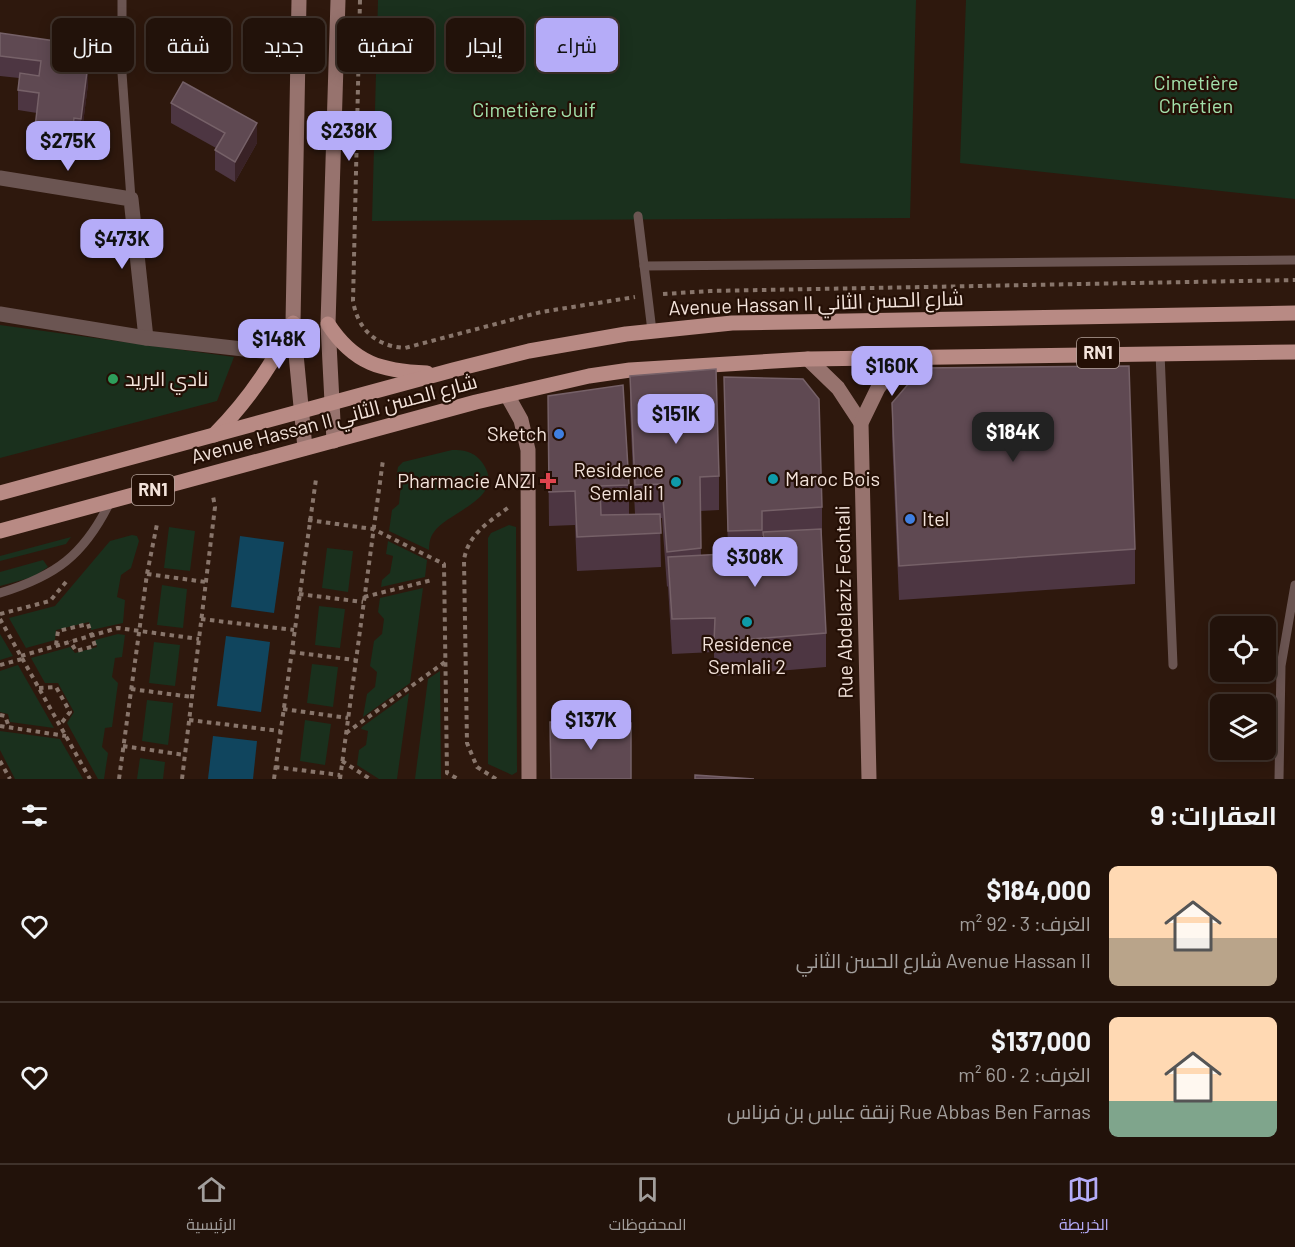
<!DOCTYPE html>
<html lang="ar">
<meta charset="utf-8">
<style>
body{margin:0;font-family:Barlow,Cairo,sans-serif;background:#2e2018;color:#f1f3f6;direction:rtl;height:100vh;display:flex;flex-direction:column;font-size:22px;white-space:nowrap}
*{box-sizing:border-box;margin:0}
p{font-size:20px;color:#a29e9c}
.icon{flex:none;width:33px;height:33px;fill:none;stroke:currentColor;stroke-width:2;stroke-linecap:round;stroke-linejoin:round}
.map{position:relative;height:779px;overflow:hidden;direction:ltr}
.details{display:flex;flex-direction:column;background:#22120a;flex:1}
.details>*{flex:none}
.guide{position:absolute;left:18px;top:18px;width:600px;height:54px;direction:rtl;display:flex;gap:12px}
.buttons{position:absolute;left:1210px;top:616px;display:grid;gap:12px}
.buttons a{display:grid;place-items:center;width:66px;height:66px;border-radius:9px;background:#22120a;box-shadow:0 3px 15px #0003,0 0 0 2px #3f322b;font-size:30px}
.price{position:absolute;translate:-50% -51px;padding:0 14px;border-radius:12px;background:#b5acf8;color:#111;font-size:20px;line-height:39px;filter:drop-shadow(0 2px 3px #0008)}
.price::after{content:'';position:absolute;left:50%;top:36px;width:18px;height:14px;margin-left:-9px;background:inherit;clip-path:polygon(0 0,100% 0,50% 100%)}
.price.active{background:#222;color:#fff}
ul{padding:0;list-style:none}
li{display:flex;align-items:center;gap:18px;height:150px;padding:0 18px}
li+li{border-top:2px solid #3f322b}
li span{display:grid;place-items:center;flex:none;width:168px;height:120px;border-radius:9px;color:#555}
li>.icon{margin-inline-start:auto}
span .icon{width:72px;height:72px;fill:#fffc;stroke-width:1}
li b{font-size:26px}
h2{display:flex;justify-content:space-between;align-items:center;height:72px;padding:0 18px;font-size:26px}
.tag{padding:0 21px;border-radius:9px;background:#22120a;box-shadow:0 3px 15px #0003,0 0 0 2px #3f322b;font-size:21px;line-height:54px}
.tag.active{background:#b5acf8;color:#111}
.tab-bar{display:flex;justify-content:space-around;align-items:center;height:84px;border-top:2px solid #3f322b;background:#22120a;font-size:16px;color:#a29e9c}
.tab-bar a{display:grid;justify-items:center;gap:3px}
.tab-bar .active{color:#b5acf8}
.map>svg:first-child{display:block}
.green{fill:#1a301d}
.water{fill:#10455e}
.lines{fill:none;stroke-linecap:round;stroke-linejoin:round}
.path{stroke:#88756b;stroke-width:4;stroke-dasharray:4.5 4.5;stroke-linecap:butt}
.lane{stroke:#6b5552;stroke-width:9}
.street{stroke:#6b5552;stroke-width:15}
.secondary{stroke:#97736e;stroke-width:15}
.primary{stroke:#b88a84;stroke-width:15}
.wall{fill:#4d3642;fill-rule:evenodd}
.shaded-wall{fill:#392226}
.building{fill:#5f4952;stroke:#766168;stroke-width:1.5}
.leisure-dot{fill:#2e9e5b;stroke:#240f05;stroke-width:2}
.shop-dot{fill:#3f7fe0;stroke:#240f05;stroke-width:2}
.culture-dot{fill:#0f9aa8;stroke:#240f05;stroke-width:2}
.health-dot{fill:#e0444e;stroke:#240f05;stroke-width:2}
.labels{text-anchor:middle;stroke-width:4.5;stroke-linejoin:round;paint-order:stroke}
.shield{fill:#240f05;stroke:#b5a39b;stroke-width:1.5}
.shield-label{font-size:18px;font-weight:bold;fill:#f3e3db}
.park-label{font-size:20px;fill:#a3e1ab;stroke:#240f05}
.street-label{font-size:20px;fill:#f3e3db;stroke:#240f05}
.poi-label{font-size:20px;fill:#f3e3db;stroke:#240f05;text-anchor:start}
</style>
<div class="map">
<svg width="1295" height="779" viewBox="0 0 1295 779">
<rect width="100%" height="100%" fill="#2e180d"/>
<g class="green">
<path d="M378,0h538l-6,218 -538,3z"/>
<path d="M966,0h329v199l-335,-36z"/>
<path d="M0,325l234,32 -17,44 -217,57z"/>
<path d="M452,450c11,0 21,1 29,11 29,37 -33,50 -47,71 -4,5 -5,12 -5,18l-40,-19 3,-21 7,-6 2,-20 -5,-5 2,-12 5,-5z"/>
<path d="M509,525l7,2 1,245 -5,3 -24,-11v-226l3,-5z"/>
<path d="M169,527l26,4 -5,40 -26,-3z"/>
<path d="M132,535l5,1 2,5 -8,27 -10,7 -4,22 8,3 -2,23 -32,7 -2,-8 -33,8 -1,10 -29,8 -17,-30 46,-12 55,-65z"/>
<path d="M71,537l-5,7 -66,17v-5z"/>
<path d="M388,541l39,19 -2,17 -44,10 1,-7 8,-7 3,-17 -7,-2z"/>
<path d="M327,548l26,3 -5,41 -26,-4z"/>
<path d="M43,560l5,7 -15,10 -33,9v-14z"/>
<path d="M162,585l25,4 -4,39 -26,-3z"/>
<path d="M423,588l-13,95 -47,34 4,-23 8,-7 2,-15 -7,-6 4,-25 8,-7 2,-15 -6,-7 2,-14z"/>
<path d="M319,606l26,3 -5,39 -25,-3z"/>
<path d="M0,634l13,22 -13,4z"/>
<path d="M118,634l7,1 -3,22 -7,1 -3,19 6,6 -6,44 -7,1 -3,19 6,6 -4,26h-6l-31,-56 7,-11 -16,-29h-13l-14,-25 39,-11 5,6 22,-6 -2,-7z"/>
<path d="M154,642l26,3 -5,41 -26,-3z"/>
<path d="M312,664l26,3 -5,40 -26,-4z"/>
<path d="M18,665l36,63 -44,-6 -2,-8 -8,-2v-41z"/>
<path d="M440,671l1,108h-26l13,-100z"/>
<path d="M409,693l-12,86h-18l-22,-14 2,-15 7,-5 2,-14 -7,-2 1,-2z"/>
<path d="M147,700l26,3 -5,42 -26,-4z"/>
<path d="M305,720l26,4 -6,41 -25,-4z"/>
<path d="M0,731l60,8 23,40h-68l-15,-29z"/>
<path d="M140,758l25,4 -2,17h-26z"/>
</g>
<g class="water">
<path d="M240,536l44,6 -10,71 -43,-6z"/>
<path d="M226,636l44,6 -9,70 -44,-6z"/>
<path d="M213,736l44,5 -4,38h-45z"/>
</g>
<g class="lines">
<g class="path">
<path d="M360,0l-7,301c5,29 23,45 52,47l136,-36 94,-15"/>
<path d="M663,294l47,-3 585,-11"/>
<path d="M308,520l65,9 71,35 3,209 11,6"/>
<path d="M147,574l59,8"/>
<path d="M299,594l64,8"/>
<path d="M364,597l68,-17"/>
<path d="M0,614l50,-13 16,-19"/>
<path d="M0,619l90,160"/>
<path d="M201,619l93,11"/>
<path d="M56,645l2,-14 30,-7 7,22 -19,5 -6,-10"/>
<path d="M291,652l64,8"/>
<path d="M21,656l97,-28 81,11"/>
<path d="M0,665l22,-6"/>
<path d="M39,688l17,-1 14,25 -10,13"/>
<path d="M131,689l61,8"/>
<path d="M283,709l65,9"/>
<path d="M0,715l5,1 4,11"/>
<path d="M189,720l91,11"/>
<path d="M0,726l66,10"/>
<path d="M346,733l99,-71"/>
<path d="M123,746l62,9"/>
<path d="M0,761l10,18"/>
<path d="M342,761l28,18"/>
<path d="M275,767l65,8"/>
<path d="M119,779l28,-205 10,-50"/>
<path d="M182,779l33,-272 -2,-11"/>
<path d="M274,779l42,-300"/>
<path d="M340,779l43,-319"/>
<path d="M496,779l-19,-12 -10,-24 -3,-183c4,-26 25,-38 45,-53"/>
</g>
<g class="lane">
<path d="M122,0v73l9,126"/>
<path d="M638,216l14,115"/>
<path d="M644,266l651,-6"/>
<path d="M1160,353l13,312"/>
<path d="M0,593c56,-17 84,-38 110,-91"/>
<path d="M1279,779l2,-113 14,-81"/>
</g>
<g class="street">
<path d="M0,178l131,21 15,139"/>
<path d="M0,314l146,24 132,15"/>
</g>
<g class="secondary">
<path d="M299,0l-6,323 12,125"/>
<path d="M808,359l30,29 23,35"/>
<path d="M507,395l14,25 7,30 1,329"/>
<path d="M334,441l-6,-117 10,-324"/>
<path d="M869,779l-8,-356 17,-35 23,-32"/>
</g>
<g class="primary">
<path d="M328,324c26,40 54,47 99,49"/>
<path d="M214,435c33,-33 58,-69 79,-112"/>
<path d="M0,493l453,-123 76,-19 97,-17 106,-11 563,-10"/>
<path d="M0,531l476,-129 113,-26 41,-6 178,-11 487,-7"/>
</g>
</g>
<g class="wall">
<path d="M0,33l62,28 26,23 -7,55 -7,-1 -3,23 -37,-5v-20l3,-23 -19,-3v-20l1,-12 -19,-2z"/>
<path d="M171,103l86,40 -22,39 -20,-12v-20l1,-2 -45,-25z"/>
<path d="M630,376l89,100v34l-19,1 1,44 27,-1 -4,-177 98,130v26h-1l5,100v34l-112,9v-24l-42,2 -4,-68 -1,1 -5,-69h-2l1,49 -84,4 -2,-46 -26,1 -1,-96 81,55v29h6l-5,-104zM762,536h1v16h-1z"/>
<path d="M892,403l243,146v35l-236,16 -7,-163z"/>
</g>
<g class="shaded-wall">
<path d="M62,42v20l-2,-2z"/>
<path d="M88,64v20l-7,55v-20z"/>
<path d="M74,118v20l-3,23v-19z"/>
<path d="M257,123v20l-22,39v-20z"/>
</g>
<g class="building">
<path d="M0,33l62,9 -2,18 28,4 -7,55 -7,-1 -3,24 -37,-6 5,-43 -21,-3 2,-17 19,3 2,-15 -41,-5z"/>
<path d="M183,82l74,41 -22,39 -20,-12 10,-17 -54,-30z"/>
<path d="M1129,366l6,183 -236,17 -7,-163 30,-35z"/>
<path d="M716,369l3,107 -19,1 1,71 -34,4 -5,-68 -27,1 -5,-109z"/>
<path d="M724,377l79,2 16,20 3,108 -60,4v19l-34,1z"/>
<path d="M623,385l6,100 -29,1 1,29 59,-1 1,19 -84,4 -2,-46 -26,1 -1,-96z"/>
<path d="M821,529l5,104 -112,9 1,-24 -43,1 -4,-62 97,-5 -2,-20z"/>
<path d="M550,722l81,1v56h-80z"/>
<path d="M695,775l59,4h-59z"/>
</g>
<circle class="leisure-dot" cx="113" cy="379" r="6"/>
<g class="shop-dot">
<circle cx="559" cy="434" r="6"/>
<circle cx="910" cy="519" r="6"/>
</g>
<g class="culture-dot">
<circle cx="773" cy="479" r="6"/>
<circle cx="676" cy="482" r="6"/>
<circle cx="747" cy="622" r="6"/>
</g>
<path class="health-dot" d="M545 472h6v6h6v6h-6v6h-6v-6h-6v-6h6z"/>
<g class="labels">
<g class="shield">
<rect x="1077" y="338" width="42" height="30" rx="4.5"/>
<rect x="132" y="475" width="42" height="30" rx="4.5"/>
</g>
<g class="shield-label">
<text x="1098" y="359">RN1</text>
<text x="153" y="496">RN1</text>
</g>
<g class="park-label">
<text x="1196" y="90">Cimetière<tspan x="1196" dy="23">Chrétien</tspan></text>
<text x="534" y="117">Cimetière Juif</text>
</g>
<g class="street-label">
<text transform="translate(816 303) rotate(-2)" y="7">Avenue Hassan II شارع الحسن الثاني</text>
<text transform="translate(334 419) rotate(-15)" y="7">Avenue Hassan II شارع الحسن الثاني</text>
<text transform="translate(844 602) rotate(-91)" y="7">Rue Abdelaziz Fechtali</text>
</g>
<g class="poi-label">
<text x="125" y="386">نادي البريد</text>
<text x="547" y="441" text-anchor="end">Sketch</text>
<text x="664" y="477" text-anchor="end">Residence<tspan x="664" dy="23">Semlali 1</tspan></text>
<text x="785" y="486">Maroc Bois</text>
<text x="536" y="488" text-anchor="end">Pharmacie ANZI</text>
<text x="922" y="526">Itel</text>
<text x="747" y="651" text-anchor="middle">Residence<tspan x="747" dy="23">Semlali 2</tspan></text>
</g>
</g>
</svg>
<div class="buttons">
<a><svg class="icon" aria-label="locate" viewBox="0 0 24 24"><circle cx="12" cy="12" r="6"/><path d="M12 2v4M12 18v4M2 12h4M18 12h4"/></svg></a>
<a><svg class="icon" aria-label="layers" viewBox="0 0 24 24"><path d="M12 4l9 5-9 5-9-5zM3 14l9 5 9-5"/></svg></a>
</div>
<b class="price" style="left:349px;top:162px">$238K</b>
<b class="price" style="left:68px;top:172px">$275K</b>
<b class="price" style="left:122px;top:270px">$473K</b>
<b class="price" style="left:279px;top:370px">$148K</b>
<b class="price" style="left:892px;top:397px">$160K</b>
<b class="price" style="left:676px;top:445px">$151K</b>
<b class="price active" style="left:1013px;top:463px">$184K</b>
<b class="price" style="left:755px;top:588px">$308K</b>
<b class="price" style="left:591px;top:751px">$137K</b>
<div class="guide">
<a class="tag active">شراء</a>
<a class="tag">إيجار</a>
<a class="tag">تصفية</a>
<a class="tag">جديد</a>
<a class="tag">شقة</a>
<a class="tag">منزل</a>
</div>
</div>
<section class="details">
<h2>العقارات: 9<svg class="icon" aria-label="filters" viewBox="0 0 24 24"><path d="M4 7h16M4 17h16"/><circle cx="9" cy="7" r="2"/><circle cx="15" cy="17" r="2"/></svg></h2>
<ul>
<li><span style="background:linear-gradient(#ffd9b3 60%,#b9a48a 0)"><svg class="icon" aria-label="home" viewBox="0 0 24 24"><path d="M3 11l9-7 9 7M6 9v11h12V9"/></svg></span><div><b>$184,000</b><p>الغرف: 3 · 92 m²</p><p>Avenue Hassan II شارع الحسن الثاني</p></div><svg class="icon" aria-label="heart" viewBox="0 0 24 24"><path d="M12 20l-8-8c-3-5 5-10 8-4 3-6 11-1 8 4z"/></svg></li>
<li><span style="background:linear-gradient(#ffd9b3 70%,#7fa58c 0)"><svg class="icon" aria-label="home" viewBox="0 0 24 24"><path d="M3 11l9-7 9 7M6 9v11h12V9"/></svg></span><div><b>$137,000</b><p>الغرف: 2 · 60 m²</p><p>Rue Abbas Ben Farnas زنقة عباس بن فرناس</p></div><svg class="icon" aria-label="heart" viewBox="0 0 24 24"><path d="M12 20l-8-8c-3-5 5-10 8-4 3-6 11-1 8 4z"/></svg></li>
</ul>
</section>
<nav class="tab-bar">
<a class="active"><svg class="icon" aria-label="map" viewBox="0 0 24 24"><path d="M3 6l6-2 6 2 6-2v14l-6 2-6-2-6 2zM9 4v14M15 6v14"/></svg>الخريطة</a>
<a><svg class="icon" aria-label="saved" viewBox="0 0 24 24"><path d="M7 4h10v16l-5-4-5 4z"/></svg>المحفوظات</a>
<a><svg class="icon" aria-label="home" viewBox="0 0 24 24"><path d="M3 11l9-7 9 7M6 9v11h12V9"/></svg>الرئيسية</a>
</nav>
